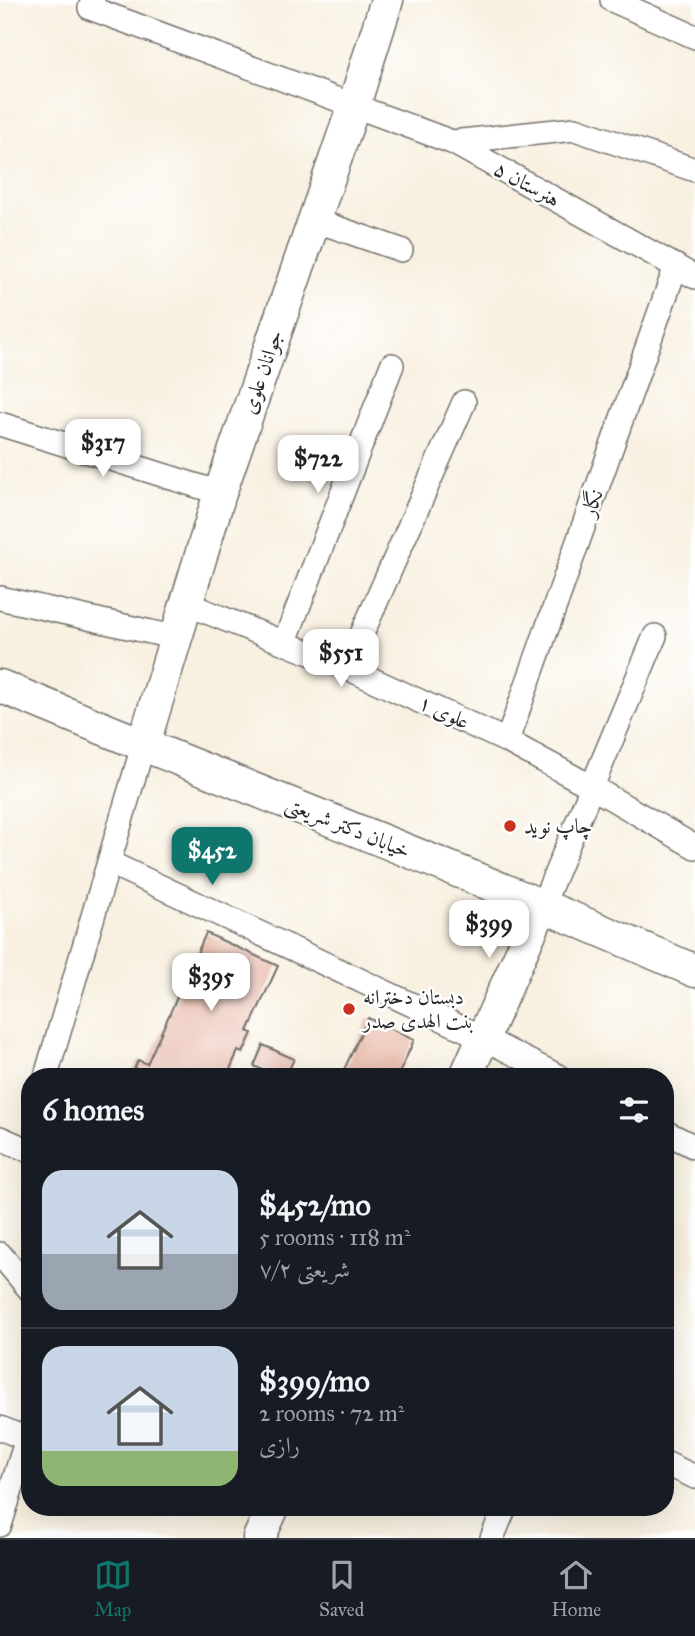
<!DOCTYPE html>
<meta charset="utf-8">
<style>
body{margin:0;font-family:"IM FELL Great Primer",Amiri,serif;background:#20242c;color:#f1f3f6;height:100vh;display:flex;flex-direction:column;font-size:26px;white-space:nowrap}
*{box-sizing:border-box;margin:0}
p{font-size:23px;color:#9ea1a6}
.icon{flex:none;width:38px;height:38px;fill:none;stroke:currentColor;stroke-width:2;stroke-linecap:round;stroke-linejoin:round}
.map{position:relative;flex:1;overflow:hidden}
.panel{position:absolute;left:21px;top:1068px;width:653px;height:448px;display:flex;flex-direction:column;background:#171b24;border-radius:28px;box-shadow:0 7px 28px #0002}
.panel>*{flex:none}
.price{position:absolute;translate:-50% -60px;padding:0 16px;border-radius:14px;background:#fff;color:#222;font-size:23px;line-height:46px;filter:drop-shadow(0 2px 4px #0008)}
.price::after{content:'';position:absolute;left:50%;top:42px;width:21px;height:16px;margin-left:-10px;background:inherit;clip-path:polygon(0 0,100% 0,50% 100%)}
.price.active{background:#0f766e;color:#fff}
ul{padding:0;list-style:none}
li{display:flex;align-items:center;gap:21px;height:175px;padding:0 21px}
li+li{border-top:2px solid #363941}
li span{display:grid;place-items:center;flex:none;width:196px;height:140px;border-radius:21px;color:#555}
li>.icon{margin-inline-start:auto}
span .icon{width:84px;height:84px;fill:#fffc;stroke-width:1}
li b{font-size:30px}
h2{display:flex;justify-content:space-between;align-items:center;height:84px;padding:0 21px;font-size:30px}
.tabs{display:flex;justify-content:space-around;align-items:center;height:98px;border-top:2px solid #363941;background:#171b24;font-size:19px;color:#9ea1a6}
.tabs a{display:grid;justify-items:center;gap:4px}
.tabs .active{color:#0f766e}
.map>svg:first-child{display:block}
.building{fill:#e7b5a4}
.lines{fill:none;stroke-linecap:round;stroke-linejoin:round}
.street-casing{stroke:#73706a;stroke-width:26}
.secondary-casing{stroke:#73706a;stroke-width:35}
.street{stroke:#fff;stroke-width:23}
.secondary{stroke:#fff;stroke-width:32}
.poi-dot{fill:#c8321e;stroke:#fff;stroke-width:2.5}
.labels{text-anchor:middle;stroke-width:5;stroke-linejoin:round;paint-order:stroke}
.street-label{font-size:21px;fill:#2b2b2b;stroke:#fff}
.poi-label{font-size:21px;fill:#2b2b2b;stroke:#fff;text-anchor:start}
</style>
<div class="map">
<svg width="695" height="1538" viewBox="0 0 695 1538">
<rect width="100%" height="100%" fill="#fff"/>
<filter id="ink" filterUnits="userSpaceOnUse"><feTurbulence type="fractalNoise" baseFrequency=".0143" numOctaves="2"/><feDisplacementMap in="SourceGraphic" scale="14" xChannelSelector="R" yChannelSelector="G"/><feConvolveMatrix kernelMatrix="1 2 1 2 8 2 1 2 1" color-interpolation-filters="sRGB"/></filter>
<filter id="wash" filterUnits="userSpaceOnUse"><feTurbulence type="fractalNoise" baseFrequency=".00686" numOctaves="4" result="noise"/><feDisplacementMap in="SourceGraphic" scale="28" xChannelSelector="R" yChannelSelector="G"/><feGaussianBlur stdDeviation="1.57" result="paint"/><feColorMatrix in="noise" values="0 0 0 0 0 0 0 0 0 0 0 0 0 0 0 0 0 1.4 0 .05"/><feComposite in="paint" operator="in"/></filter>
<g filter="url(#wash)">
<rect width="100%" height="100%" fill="#f8f0e0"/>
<g id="blocks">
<g class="building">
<path d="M206,933l72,33 -30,65 4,2 -9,20 -5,-2 -11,25h-96l7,-16 9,4z"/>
<path d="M368,1018l46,22 -16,36h-57z"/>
<path d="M263,1045l31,14 -8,17h-11l-21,-10z"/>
</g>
</g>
</g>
<g filter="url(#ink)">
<use href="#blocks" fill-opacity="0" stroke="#73706a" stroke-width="2"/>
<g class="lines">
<g class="street-casing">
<g id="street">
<path d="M93,0l-3,8 362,134 243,135"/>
<path d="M612,0l83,37"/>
<path d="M452,142l123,-13 120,41"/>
<path d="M314,220l87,30"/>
<path d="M0,424l220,69"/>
<path d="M0,598l177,40"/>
<path d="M187,604l160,64 160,73 85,46 103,60"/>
<path d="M285,641l107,-276"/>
<path d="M347,668l117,-266"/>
<path d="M507,741l169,-475"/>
<path d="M110,863l373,175 75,38"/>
<path d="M543,904l112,-268"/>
<path d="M46,1076l97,-330"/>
<path d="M665,1132l30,15"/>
<path d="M0,1138l30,13"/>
<path d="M0,1254l30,36"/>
<path d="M0,1428l27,11"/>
<path d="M665,1463l30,14"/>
<path d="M0,1525l30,-96"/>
<path d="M492,1538l13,-31"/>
</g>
</g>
<g class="secondary-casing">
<g id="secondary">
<path d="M0,686c231,97 466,184 695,285"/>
<path d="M143,746l77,-253 134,-388 33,-105"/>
<path d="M466,1076l77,-172"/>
<path d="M259,1538l14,-31"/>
</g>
</g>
<use href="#street" class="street"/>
<use href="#secondary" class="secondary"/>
</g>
</g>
<g class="poi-dot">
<circle cx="510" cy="826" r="7"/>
<circle cx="349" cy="1009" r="7"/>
</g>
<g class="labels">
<g class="street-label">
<text transform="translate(527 184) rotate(29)" y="7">هنرستان ۵</text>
<text transform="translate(262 372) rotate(-71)" y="7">جوانان علوی</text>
<text transform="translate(592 503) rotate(-70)" y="7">نگار</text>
<text transform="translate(444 712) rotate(25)" y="7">علوی ۱</text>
<text transform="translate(348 827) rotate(22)" y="7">خیابان دکتر شریعتی</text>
</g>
<g class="poi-label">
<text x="524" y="833">چاپ نوید</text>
<text x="363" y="1004">دبستان دخترانه<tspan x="363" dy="24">بنت الهدی صدر</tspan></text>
</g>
</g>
</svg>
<b class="price" style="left:103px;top:479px">$317</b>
<b class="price" style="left:318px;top:495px">$722</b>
<b class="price" style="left:341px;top:689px">$551</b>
<b class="price active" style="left:212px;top:887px">$452</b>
<b class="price" style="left:489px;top:960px">$399</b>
<b class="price" style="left:211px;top:1013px">$395</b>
<section class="panel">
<h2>6 homes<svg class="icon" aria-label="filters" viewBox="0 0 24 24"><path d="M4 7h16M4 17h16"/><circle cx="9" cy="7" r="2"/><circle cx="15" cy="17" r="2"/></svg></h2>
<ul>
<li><span style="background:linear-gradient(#c9d6e8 60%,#9aa5b1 0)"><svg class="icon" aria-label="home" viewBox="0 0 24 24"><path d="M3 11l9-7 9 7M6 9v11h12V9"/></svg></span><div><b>$452/mo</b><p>5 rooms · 118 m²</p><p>شریعتی ۷/۲</p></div></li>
<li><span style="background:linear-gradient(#c9d6e8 75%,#8fb573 0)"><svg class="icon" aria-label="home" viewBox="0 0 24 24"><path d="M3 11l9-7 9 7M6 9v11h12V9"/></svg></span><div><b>$399/mo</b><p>2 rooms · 72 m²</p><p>رازی</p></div></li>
</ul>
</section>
</div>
<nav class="tabs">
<a class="active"><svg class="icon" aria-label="map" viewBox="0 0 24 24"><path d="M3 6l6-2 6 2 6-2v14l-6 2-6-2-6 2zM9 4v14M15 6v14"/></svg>Map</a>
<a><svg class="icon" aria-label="saved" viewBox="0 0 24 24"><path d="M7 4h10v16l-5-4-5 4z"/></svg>Saved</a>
<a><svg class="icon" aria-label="home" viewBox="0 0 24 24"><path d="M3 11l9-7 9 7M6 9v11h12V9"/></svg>Home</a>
</nav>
